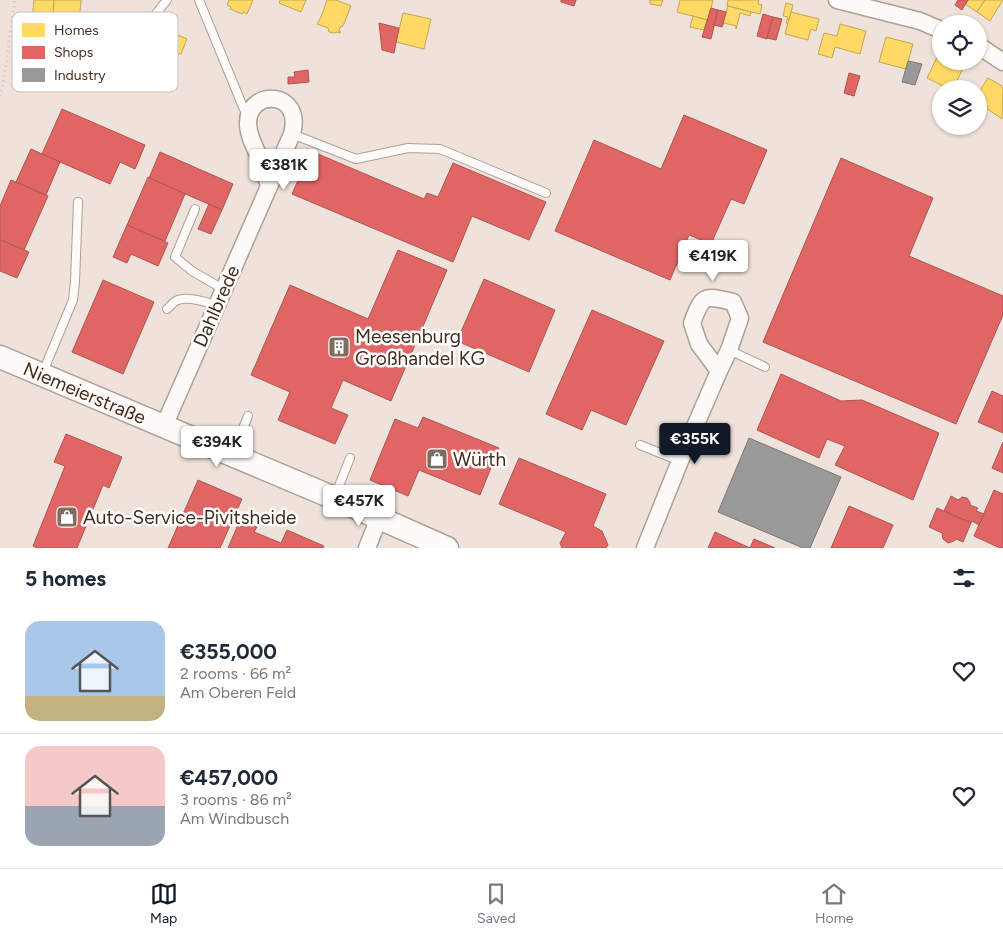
<!DOCTYPE html>
<meta charset="utf-8">
<style>
body{margin:0;font-family:Figtree,sans-serif;background:#f6f6f7;color:#1f2937;height:100vh;display:flex;flex-direction:column;font-size:19px;white-space:nowrap}
*{box-sizing:border-box;margin:0}
p{font-size:16px;color:#747a83}
.icon{flex:none;width:28px;height:28px;fill:none;stroke:currentColor;stroke-width:2;stroke-linecap:round;stroke-linejoin:round}
.map{position:relative;height:548px;overflow:hidden}
.drawer{display:flex;flex-direction:column;background:#fff;flex:1}
.drawer>*{flex:none}
.buttons{position:absolute;left:932px;top:15px;display:grid;gap:10px}
.buttons a{display:grid;place-items:center;width:55px;height:55px;border-radius:50%;background:#fff;box-shadow:0 1px 4px #0004;font-size:25px}
.price{position:absolute;translate:-50% -42px;padding:0 11px;border-radius:5px;background:#fff;color:#222;font-size:16px;line-height:32px;filter:drop-shadow(0 1px 2px #0008)}
.price::after{content:'';position:absolute;left:50%;top:30px;width:15px;height:11px;margin-left:-8px;background:inherit;clip-path:polygon(0 0,100% 0,50% 100%)}
.price.selected{background:#111827;color:#fff}
ul{padding:0;list-style:none}
li{display:flex;align-items:center;gap:15px;height:125px;padding:0 25px}
li+li{border-top:1px solid #e0e1e3}
li span{display:grid;place-items:center;flex:none;width:140px;height:100px;border-radius:15px;color:#555}
li>.icon{margin-inline-start:auto}
span .icon{width:60px;height:60px;fill:#fffc;stroke-width:1}
li b{font-size:21px}
h2{display:flex;justify-content:space-between;align-items:center;height:60px;padding:0 25px;font-size:21px}
.tabs{display:flex;justify-content:space-around;align-items:center;height:70px;border-top:1px solid #e0e1e3;background:#fff;font-size:14px;color:#747a83}
.tabs a{display:grid;justify-items:center;gap:2px}
.tabs .selected{color:#111827}
.map>svg:first-child{display:block}
.homes{fill:#ffd966;stroke:#c7a550}
.shops{fill:#e06666;stroke:#b15550}
.industry{fill:#999;stroke:#7f7874}
.lines{fill:none;stroke-linecap:round;stroke-linejoin:round}
.lane-casing{stroke:#af9f95;stroke-width:10}
.street-casing{stroke:#af9f95;stroke-width:19}
.secondary-casing{stroke:#af9f95;stroke-width:25}
.path{stroke:#ccc5c1;stroke-width:3;stroke-dasharray:1 4;stroke-linecap:butt}
.lane{stroke:#fdfbf9;stroke-width:8}
.street{stroke:#fdfbf9;stroke-width:16}
.secondary{stroke:#fdfbf9;stroke-width:22}
.labels{text-anchor:middle;stroke-width:5;stroke-linejoin:round;paint-order:stroke}
.street-label{font-size:19px;fill:#432c1d;stroke:#fff}
.poi-label{font-size:19px;fill:#432c1d;stroke:#fff;text-anchor:start}
.key{fill:#fff;stroke:#c7c0bb;stroke-width:1}
.key-label{font-size:14px;fill:#432c1d}
</style>
<div class="map">
<svg width="1003" height="548" viewBox="0 0 1003 548">
<rect width="100%" height="100%" fill="#efe2da"/>
<g class="homes">
<path d="M34,0h20l-1,16 -5,-1 -1,8 -15,-2z"/>
<path d="M54,0h27l-1,12 -12,5 -15,-2z"/>
<path d="M229,0h24l-6,14 -4,-2 -1,2 -12,-5 1,-2 -4,-2z"/>
<path d="M280,0h26l-5,12 -22,-9z"/>
<path d="M327,0h9l15,6 -8,20 -3,1 -1,4 2,1 -1,1 -3,-1 -3,1 -5,-1 -1,-4 -11,-4 4,-7z"/>
<path d="M650,0h13l-2,6 -11,-2z"/>
<path d="M680,0h33l-5,20 -31,-8z"/>
<path d="M728,0h31l-1,4 4,1 -2,9 -33,-8z"/>
<path d="M968,0h17l-8,12 -12,-8z"/>
<path d="M985,0h18l-13,21 -13,-9z"/>
<path d="M786,3l7,2 -5,19 -2,-1 2,-6 -5,-1z"/>
<path d="M728,6l23,6 -1,4 -10,-3 -4,16v-3l-12,-3 -2,4z"/>
<path d="M791,12l28,7 -3,12 -5,-2 -3,11 -23,-6z"/>
<path d="M403,13l28,6 -7,30 -28,-7z"/>
<path d="M693,16l14,4 -3,10 -14,-3z"/>
<path d="M840,24l26,7 -6,23 -25,-7 -3,11 -14,-4 6,-21 13,3z"/>
<path d="M168,31l19,8 -6,15 -2,-1 -5,10 -7,-3 1,-3 -9,-4z"/>
<path d="M886,37l27,7 -7,25 -27,-7z"/>
<path d="M939,53l2,1v7h15l8,5 -11,23h-4l-22,-11z"/>
<path d="M988,78l14,8 -1,1 2,1 -1,31 -23,-16v-11z"/>
</g>
<g class="shops">
<path d="M561,0h15l-2,6 -13,-4z"/>
<path d="M958,0h10l-6,10 -7,-5z"/>
<path d="M711,8l7,2 -7,29 -9,-2z"/>
<path d="M718,10l8,2 -4,15 -8,-2z"/>
<path d="M763,14l10,3 -6,22 -10,-3z"/>
<path d="M773,17l9,2 -6,21 -9,-2z"/>
<path d="M379,23l20,5 -5,25 -12,-3z"/>
<path d="M308,70l1,12 -21,2v-7h7l-1,-5z"/>
<path d="M849,73l11,3 -6,20 -10,-3z"/>
<path d="M62,109l83,36 -10,24 -15,-7 -10,22 -68,-30z"/>
<path d="M684,115l83,35 -23,54 -13,-5 -20,45 -22,-9 -19,45 -115,-49 39,-91 67,29z"/>
<path d="M31,149l29,13 -14,33 -30,-13z"/>
<path d="M311,151l113,48 3,-6 11,4 15,-34 93,39 -17,38 -57,-24 -19,46 -161,-68z"/>
<path d="M160,152l73,32 -11,26 -73,-32z"/>
<path d="M841,158l92,40 -24,58 94,40v19l-47,109 -193,-82z"/>
<path d="M148,177l37,17 -20,47 -38,-16z"/>
<path d="M11,180l37,16 -24,54 -24,-10v-34z"/>
<path d="M209,204l13,6 -11,24 -13,-5z"/>
<path d="M127,225l41,18 -10,23 -27,-12 -4,9 -14,-6z"/>
<path d="M1,240l28,12 -12,26 -17,-7v-28z"/>
<path d="M398,250l49,20 -56,131 -48,-21 -12,28 17,7 -13,29 -57,-24 12,-28 -39,-17 39,-90 78,34z"/>
<path d="M484,279l71,31 -26,62 -72,-31z"/>
<path d="M103,280l51,22 -31,72 -51,-22z"/>
<path d="M592,310l72,31 -38,84 -35,-15 -9,20 -36,-16z"/>
<path d="M781,374l60,27 21,-1 77,33 -26,67 -78,-35 10,-19 -18,-7 -8,19 -62,-28z"/>
<path d="M992,391l11,5v37l-25,-11z"/>
<path d="M423,417l76,31 -19,47 -61,-25 -11,26 -38,-16 25,-61 23,9z"/>
<path d="M66,434l56,23 -13,31 -6,-3 -26,63h-40l-4,-2 32,-80 -11,-4z"/>
<path d="M1003,442v31l-11,-5z"/>
<path d="M519,458l87,36 -13,32 9,5 6,14 -2,3h-44l-2,-5 6,-11 -67,-28z"/>
<path d="M198,480l44,19 -22,49h-52z"/>
<path d="M994,490l9,4v54h-3l-26,-12z"/>
<path d="M951,496l7,4 4,-3 5,1 3,4v3l8,3 -2,3 8,3 -5,11 -7,-4 -1,2 -27,-12z"/>
<path d="M849,506l44,19 -10,23h-52z"/>
<path d="M937,508l34,15 -8,19 -7,-3 -2,2 -6,2 -5,-4 -1,-6 -13,-6z"/>
<path d="M240,520l17,7 -3,5 27,11 6,-13 37,16 -1,2h-95z"/>
<path d="M715,532l35,16h-42z"/>
<path d="M754,539l21,9h-25z"/>
</g>
<g class="industry">
<path d="M908,61l14,3 -7,21 -13,-3z"/>
<path d="M957,81l13,6 -1,2h-16z"/>
<path d="M749,438l92,39 -31,71h-7l-85,-36z"/>
</g>
<g class="lines">
<g class="lane-casing">
<g id="lane">
<path d="M199,0l44,107 2,4 4,2"/>
<path d="M147,25l20,-25"/>
<path d="M292,134l64,25 52,-11 32,1 106,44"/>
<path d="M195,209l-20,48 17,14 31,18"/>
<path d="M167,309c3,-2 6,-7 9,-8 9,-6 30,1 40,4"/>
<path d="M729,350l36,17"/>
<path d="M43,372l30,-72 2,-18 3,-80"/>
<path d="M640,445l40,16"/>
<path d="M233,453l15,-37"/>
<path d="M335,496l15,-38"/>
</g>
</g>
<g class="street-casing">
<g id="street">
<path d="M837,0l83,21 21,9"/>
<path d="M979,46l24,16"/>
<path d="M164,426c42,-98 85,-195 128,-292 12,-44 -44,-46 -44,-11 0,14 9,28 14,41 2,7 5,15 7,22"/>
<path d="M367,548l12,-30"/>
<path d="M645,548l35,-87 39,-90 10,-21 11,-32 -7,-16c-29,-7 -30,-8 -41,21l7,21 20,27"/>
</g>
</g>
<g class="secondary-casing">
<g id="secondary">
<path id="s1" d="M0,357l334,141 113,50"/>
</g>
</g>
<path class="path" d="M0,96l3,-10 12,-86"/>
<use href="#lane" class="lane"/>
<use href="#street" class="street"/>
<use href="#secondary" class="secondary"/>
</g>
<defs>
<g id="building-square" transform="scale(1.125)"><rect x="-9" y="-9" width="18" height="18" rx="4" fill="#7f6c5f" stroke="#fff"/><path d="M-4-6H4V6H1V3H-1V6H-4ZM-2.5-4.3h1.7v1.8h-1.7ZM.8-4.3h1.7v1.8H.8ZM-2.5-1h1.7V.8h-1.7ZM.8-1h1.7V.8H.8Z" fill="#fff"/></g>
<g id="shop-square" transform="scale(1.125)"><rect x="-9" y="-9" width="18" height="18" rx="4" fill="#7f6c5f" stroke="#fff"/><path d="M-5-2.5h2.3a2.7 3.5 0 0 1 5.4 0H5L5.5 6h-11ZM-1.5-2.5h3a1.5 2.3 0 0 0-3 0Z" fill="#fff"/></g>
</defs>
<g fill-rule="evenodd">
<use href="#building-square" x="339" y="347"/>
<use href="#shop-square" x="437" y="459"/>
<use href="#shop-square" x="67" y="517"/>
</g>
<g class="labels">
<g class="street-label">
<text transform="translate(216 306) rotate(-66)" y="7">Dahlbrede</text>
<text dy="7" stroke="none"><textPath href="#s1" startOffset="92">Niemeierstraße</textPath></text>
</g>
<g class="poi-label">
<text x="355" y="343">Meesenburg<tspan x="355" dy="22">Großhandel KG</tspan></text>
<text x="453" y="466">Würth</text>
<text x="83" y="524">Auto-Service-Pivitsheide</text>
</g>
</g>
<rect x="12" y="12" width="166" height="80" rx="8" class="key"/>
<rect x="22" y="23" width="23" height="14" fill="#ffd966"/>
<rect x="22" y="46" width="23" height="13" fill="#e06666"/>
<rect x="22" y="68" width="23" height="14" fill="#999"/>
<g class="key-label">
<text x="54" y="35">Homes</text>
<text x="54" y="57">Shops</text>
<text x="54" y="80">Industry</text>
</g>
</svg>
<div class="buttons">
<a><svg class="icon" aria-label="locate" viewBox="0 0 24 24"><circle cx="12" cy="12" r="6"/><path d="M12 2v4M12 18v4M2 12h4M18 12h4"/></svg></a>
<a><svg class="icon" aria-label="layers" viewBox="0 0 24 24"><path d="M12 4l9 5-9 5-9-5zM3 14l9 5 9-5"/></svg></a>
</div>
<b class="price" style="left:284px;top:191px">€381K</b>
<b class="price" style="left:713px;top:282px">€419K</b>
<b class="price selected" style="left:695px;top:465px">€355K</b>
<b class="price" style="left:217px;top:468px">€394K</b>
<b class="price" style="left:359px;top:527px">€457K</b>
</div>
<section class="drawer">
<h2>5 homes<svg class="icon" aria-label="filters" viewBox="0 0 24 24"><path d="M4 7h16M4 17h16"/><circle cx="9" cy="7" r="2"/><circle cx="15" cy="17" r="2"/></svg></h2>
<ul>
<li><span style="background:linear-gradient(#a9c7e8 75%,#c2b280 0)"><svg class="icon" aria-label="home" viewBox="0 0 24 24"><path d="M3 11l9-7 9 7M6 9v11h12V9"/></svg></span><div><b>€355,000</b><p>2 rooms · 66 m²</p><p>Am Oberen Feld</p></div><svg class="icon" aria-label="heart" viewBox="0 0 24 24"><path d="M12 20l-8-8c-3-5 5-10 8-4 3-6 11-1 8 4z"/></svg></li>
<li><span style="background:linear-gradient(#f6c9c9 60%,#9aa5b1 0)"><svg class="icon" aria-label="home" viewBox="0 0 24 24"><path d="M3 11l9-7 9 7M6 9v11h12V9"/></svg></span><div><b>€457,000</b><p>3 rooms · 86 m²</p><p>Am Windbusch</p></div><svg class="icon" aria-label="heart" viewBox="0 0 24 24"><path d="M12 20l-8-8c-3-5 5-10 8-4 3-6 11-1 8 4z"/></svg></li>
</ul>
</section>
<nav class="tabs">
<a class="selected"><svg class="icon" aria-label="map" viewBox="0 0 24 24"><path d="M3 6l6-2 6 2 6-2v14l-6 2-6-2-6 2zM9 4v14M15 6v14"/></svg>Map</a>
<a><svg class="icon" aria-label="saved" viewBox="0 0 24 24"><path d="M7 4h10v16l-5-4-5 4z"/></svg>Saved</a>
<a><svg class="icon" aria-label="home" viewBox="0 0 24 24"><path d="M3 11l9-7 9 7M6 9v11h12V9"/></svg>Home</a>
</nav>
